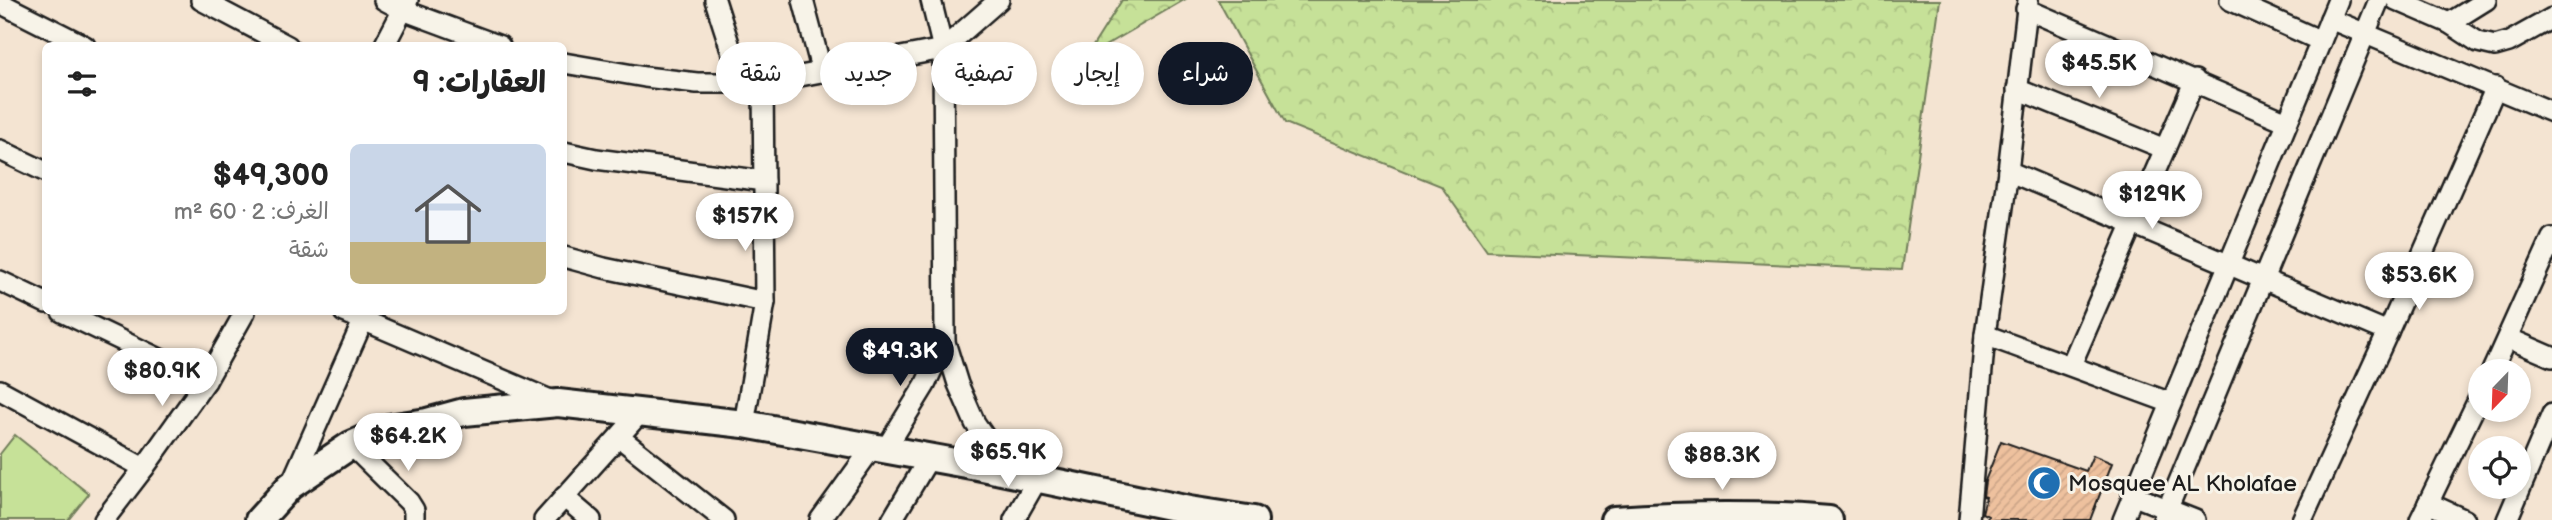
<!DOCTYPE html>
<html lang="ar">
<meta charset="utf-8">
<style>
body{margin:0;font-family:"Balsamiq Sans","Playpen Sans Arabic",sans-serif;background:#f6f6f6;color:#222;direction:rtl;height:100vh;display:flex;flex-direction:column;font-size:26px;white-space:nowrap}
*{box-sizing:border-box;margin:0}
p{font-size:23px;color:#767676}
.icon{flex:none;width:38px;height:38px;fill:none;stroke:currentColor;stroke-width:2;stroke-linecap:round;stroke-linejoin:round}
.map{position:relative;flex:1;overflow:hidden;direction:ltr}
.details{position:absolute;left:42px;top:42px;width:525px;height:273px;display:flex;flex-direction:column;background:#fff;border-radius:10px;box-shadow:0 4px 10px #0003;direction:rtl}
.details>*{flex:none}
.guide{position:absolute;left:588px;top:42px;width:665px;height:63px;direction:rtl;display:flex;gap:14px}
.needle{width:46px;rotate:203deg}
.fabs{position:absolute;left:2468px;top:359px;display:grid;gap:14px}
.fabs a{display:grid;place-items:center;width:63px;height:63px;border-radius:50%;background:#fff;box-shadow:0 4px 10px #0003;font-size:35px}
.price{position:absolute;translate:-50% -60px;padding:0 16px;border-radius:24px;background:#fff;color:#222;font-size:23px;line-height:46px;filter:drop-shadow(0 2px 4px #0008)}
.price::after{content:'';position:absolute;left:50%;top:42px;width:21px;height:16px;margin-left:-10px;background:inherit;clip-path:polygon(0 0,100% 0,50% 100%)}
.price.active{background:#111827;color:#fff}
ul{padding:0;list-style:none}
li{display:flex;align-items:center;gap:21px;height:175px;padding:0 21px}
li+li{border-top:2px solid #e0e0e0}
li span{display:grid;place-items:center;flex:none;width:196px;height:140px;border-radius:10px;color:#555}
li>.icon{margin-inline-start:auto}
span .icon{width:84px;height:84px;fill:#fffc;stroke-width:1}
li b{font-size:30px}
h2{display:flex;justify-content:space-between;align-items:center;height:84px;padding:0 21px;font-size:30px}
.chip{padding:0 24px;border-radius:32px;background:#fff;box-shadow:0 4px 10px #0003;font-size:24px;line-height:63px}
.chip.active{background:#111827;color:#fff}
.map>svg:first-child{display:block}
.grass{fill:#c6e198;stroke:#717e5a;stroke-width:2}
.forest{fill:url(#forest-crowns);stroke:#717e5a;stroke-width:2}
.building{fill:url(#building-hatch);stroke:#1c1c1c;stroke-width:2}
.lines{fill:none;stroke-linecap:round;stroke-linejoin:round}
.street-casing{stroke:#1c1c1c;stroke-width:24}
.secondary-casing{stroke:#1c1c1c;stroke-width:32}
.street{stroke:#f7f3e8;stroke-width:19}
.secondary{stroke:#f7f3e8;stroke-width:26}
.labels{text-anchor:middle;stroke-width:6;stroke-linejoin:round;paint-order:stroke}
.poi-label{font-size:23px;fill:#1c1c1c;stroke:#f7f3e8;text-anchor:start}
</style>
<div class="map">
<svg width="2552" height="520" viewBox="0 0 2552 520">
<defs>
<pattern id="forest-crowns" width="20" height="18" patternUnits="userSpaceOnUse" patternTransform="scale(1.75)"><rect width="20" height="18" fill="#c6e198"/><path d="M2 6a3 3 0 1 1 6 0M12 15a3 3 0 1 1 6 0" fill="none" stroke="#aac082"/></pattern>
<pattern id="building-hatch" width="6" height="6" patternUnits="userSpaceOnUse" patternTransform="scale(1.75)"><rect width="6" height="6" fill="#eec19e"/><path d="M-1 1l2-2M0 6l6-6M5 7l2-2" fill="none" stroke="#cca588"/></pattern>
</defs>
<rect width="100%" height="100%" fill="#f4e4d2"/>
<filter id="ink" filterUnits="userSpaceOnUse"><feTurbulence type="fractalNoise" baseFrequency=".0143" numOctaves="2"/><feDisplacementMap in="SourceGraphic" scale="14" xChannelSelector="R" yChannelSelector="G"/><feConvolveMatrix kernelMatrix="1 2 1 2 8 2 1 2 1" color-interpolation-filters="sRGB"/></filter>
<g filter="url(#ink)">
<path class="grass" d="M15,435l74,59 -21,26h-68v-66z"/>
<g class="forest">
<path d="M1122,0h62l-98,57z"/>
<path d="M1218,0h722l-38,270 -415,-19 -46,-65 -156,-63z"/>
</g>
<path class="building" d="M2001,441l85,30 7,-16 19,8 -22,57h-103l1,-4 -6,-3 4,-16 -3,-1 2,-15z"/>
<g class="lines">
<g class="street-casing">
<g id="street">
<path d="M201,0l87,46"/>
<path d="M384,0l19,10 97,36"/>
<path d="M715,0l27,84"/>
<path d="M803,0l19,72"/>
<path d="M931,0l12,49 2,293 13,42 17,39 35,51"/>
<path d="M2230,0l91,41"/>
<path d="M2396,0l53,23 29,19 17,4 14,-4 43,-24"/>
<path d="M0,3l85,43"/>
<path d="M2026,9l261,113"/>
<path d="M2330,19l222,93"/>
<path d="M2449,23l37,-23"/>
<path d="M384,46l24,-46"/>
<path d="M564,63l81,14 52,6h66l180,-34 56,-49"/>
<path d="M2017,89l148,60"/>
<path d="M0,150l46,22"/>
<path d="M564,152l32,7 168,22"/>
<path d="M2008,171l380,161"/>
<path d="M564,257l40,11 161,34"/>
<path d="M0,281l46,22"/>
<path d="M62,312l144,69"/>
<path d="M344,312l211,90"/>
<path d="M1985,335l186,68"/>
<path d="M2508,338l44,19"/>
<path d="M2071,365l124,-285"/>
<path d="M2492,371l60,-133"/>
<path d="M0,390l144,78"/>
<path d="M744,424l21,-122 -2,-219"/>
<path d="M619,437l105,83"/>
<path d="M351,445l58,57 5,8v10"/>
<path d="M885,450l40,-65 20,-43"/>
<path d="M290,486l73,-165"/>
<path d="M2132,495l63,25"/>
<path d="M564,497l27,23"/>
<path d="M2428,503l37,17"/>
<path d="M104,520l40,-52 62,-87 39,-69"/>
<path d="M544,520l97,-108"/>
<path d="M820,520l52,-72"/>
<path d="M892,520l37,-62"/>
<path d="M1014,520l24,-42"/>
<path d="M1969,520l16,-185 23,-164 20,-171"/>
<path d="M2123,520l215,-520"/>
<path d="M2163,520l216,-520"/>
<path d="M2302,520l86,-188 108,-245"/>
<path d="M2420,520l60,-124"/>
<path d="M2507,520l45,-106"/>
</g>
</g>
<g class="secondary-casing">
<g id="secondary">
<path d="M259,520l31,-34 61,-41 38,-17 38,-6 37,-10 94,-9 186,21 233,42 212,44 65,10"/>
<path d="M1614,520c72,-5 143,-6 215,0"/>
</g>
</g>
<use href="#street" class="street"/>
<use href="#secondary" class="secondary"/>
</g>
</g>
<defs>
<g id="mosque-disc" transform="scale(1.75)"><circle r="9.5" fill="#1f6fb2" stroke="#f7f3e8"/><path d="M3.5-4.9A6 6 0 1 0 3.5 4.9A5 5 0 1 1 3.5-4.9Z" fill="#fff"/></g>
</defs>
<g fill-rule="evenodd">
<use href="#mosque-disc" x="2044" y="483"/>
</g>
<g class="labels">
<g class="poi-label">
<text x="2068" y="491">Mosquee AL Kholafae</text>
</g>
</g>
</svg>
<div class="fabs">
<a><svg class="needle" viewBox="-14 -14 28 28"><path d="M0-13l5 13h-10z" fill="#e53935"/><path d="M0 13l5-13h-10z" fill="#767676"/></svg></a>
<a><svg class="icon" aria-label="locate" viewBox="0 0 24 24"><circle cx="12" cy="12" r="6"/><path d="M12 2v4M12 18v4M2 12h4M18 12h4"/></svg></a>
</div>
<b class="price" style="left:2099px;top:100px">$45.5K</b>
<b class="price" style="left:2152px;top:231px">$129K</b>
<b class="price" style="left:745px;top:253px">$157K</b>
<b class="price" style="left:2419px;top:312px">$53.6K</b>
<b class="price active" style="left:900px;top:388px">$49.3K</b>
<b class="price" style="left:162px;top:408px">$80.9K</b>
<b class="price" style="left:408px;top:473px">$64.2K</b>
<b class="price" style="left:1008px;top:489px">$65.9K</b>
<b class="price" style="left:1722px;top:492px">$88.3K</b>
<div class="guide">
<a class="chip active">شراء</a>
<a class="chip">إيجار</a>
<a class="chip">تصفية</a>
<a class="chip">جديد</a>
<a class="chip">شقة</a>
</div>
<section class="details">
<h2>العقارات: 9<svg class="icon" aria-label="filters" viewBox="0 0 24 24"><path d="M4 7h16M4 17h16"/><circle cx="9" cy="7" r="2"/><circle cx="15" cy="17" r="2"/></svg></h2>
<ul>
<li><span style="background:linear-gradient(#c9d6e8 70%,#c2b280 0)"><svg class="icon" aria-label="home" viewBox="0 0 24 24"><path d="M3 11l9-7 9 7M6 9v11h12V9"/></svg></span><div><b>$49,300</b><p>الغرف: 2 · 60 m²</p><p>شقة</p></div></li>
</ul>
</section>
</div>
